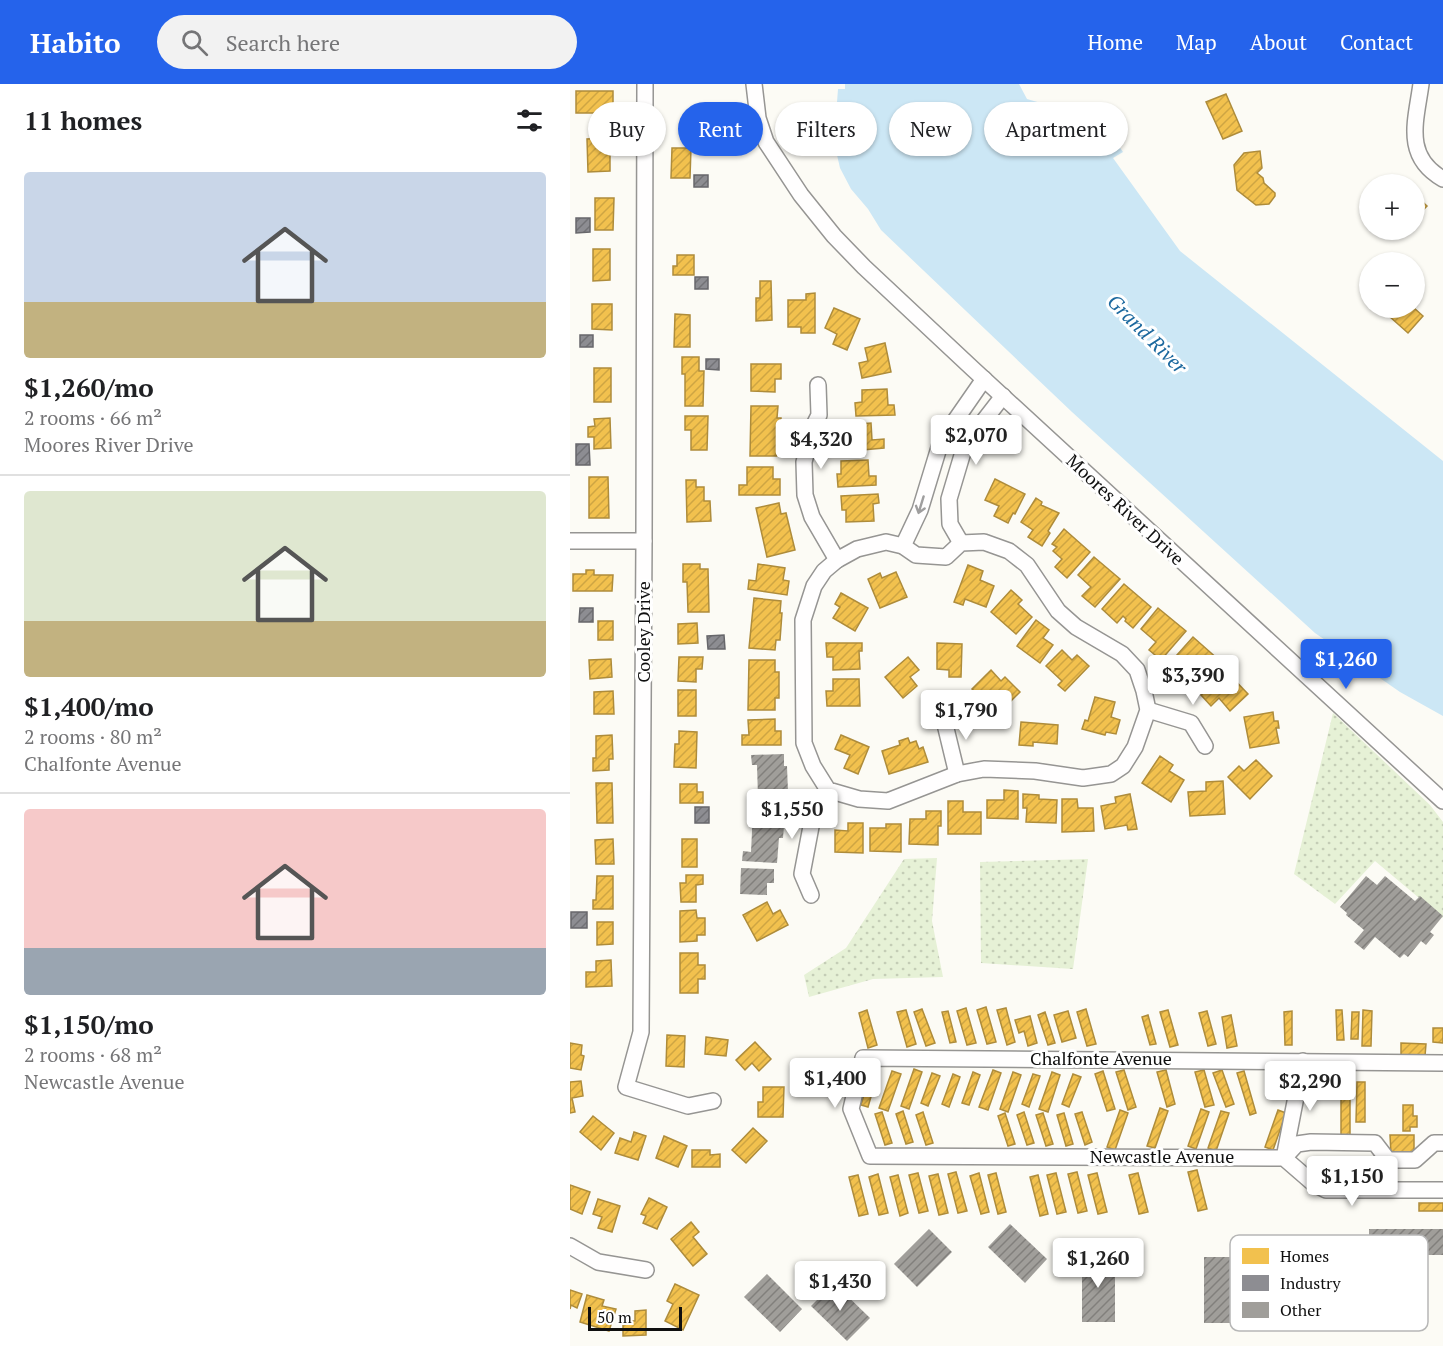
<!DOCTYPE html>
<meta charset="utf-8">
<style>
body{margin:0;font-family:"PT Serif",serif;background:#f2f2f2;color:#202124;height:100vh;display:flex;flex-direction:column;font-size:22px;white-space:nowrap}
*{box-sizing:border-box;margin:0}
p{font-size:20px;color:#757577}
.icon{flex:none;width:33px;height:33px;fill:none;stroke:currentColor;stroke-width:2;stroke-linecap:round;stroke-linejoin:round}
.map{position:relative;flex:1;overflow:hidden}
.drawer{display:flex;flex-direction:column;background:#fff;width:570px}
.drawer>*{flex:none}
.top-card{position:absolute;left:18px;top:18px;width:570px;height:54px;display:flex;gap:12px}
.tools{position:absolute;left:789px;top:90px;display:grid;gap:12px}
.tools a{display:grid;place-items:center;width:66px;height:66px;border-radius:50%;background:#fff;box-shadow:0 2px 4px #0004;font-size:30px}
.scale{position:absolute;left:18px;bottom:15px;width:94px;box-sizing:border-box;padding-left:6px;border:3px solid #0f0f0f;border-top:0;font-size:16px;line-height:21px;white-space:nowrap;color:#0f0f0f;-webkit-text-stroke:4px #fff;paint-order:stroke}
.price{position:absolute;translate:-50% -51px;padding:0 14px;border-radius:6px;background:#fff;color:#222;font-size:20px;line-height:39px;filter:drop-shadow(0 2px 3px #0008)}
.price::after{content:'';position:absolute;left:50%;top:36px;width:18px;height:14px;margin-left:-9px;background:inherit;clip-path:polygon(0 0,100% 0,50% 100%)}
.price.selected{background:#2563eb;color:#fff}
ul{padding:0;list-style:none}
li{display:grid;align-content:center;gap:12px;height:318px;padding:0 24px}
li+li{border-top:2px solid #e0e0e0}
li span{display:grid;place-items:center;height:186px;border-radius:6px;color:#555}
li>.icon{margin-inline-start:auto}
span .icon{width:108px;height:108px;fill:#fffc;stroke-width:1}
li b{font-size:26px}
h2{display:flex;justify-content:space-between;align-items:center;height:72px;padding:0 24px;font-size:26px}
.pill{padding:0 21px;border-radius:27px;background:#fff;box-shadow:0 2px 4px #0004;font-size:21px;line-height:54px}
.pill.selected{background:#2563eb;color:#fff}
header{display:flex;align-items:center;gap:36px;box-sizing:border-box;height:84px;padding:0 30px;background:#2563eb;color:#fff}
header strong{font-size:28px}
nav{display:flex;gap:33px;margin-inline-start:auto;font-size:21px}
.search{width:420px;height:54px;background:#f2f2f2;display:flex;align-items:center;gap:15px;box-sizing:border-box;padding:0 21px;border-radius:33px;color:#757577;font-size:22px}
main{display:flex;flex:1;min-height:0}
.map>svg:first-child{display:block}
.grass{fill:url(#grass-dots)}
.water{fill:#cce7f5}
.homes{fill:url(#homes-hatch);stroke:#ae8c3b;stroke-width:1.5}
.industry{fill:url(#industry-hatch);stroke:#67676b;stroke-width:1.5}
.building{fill:url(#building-hatch)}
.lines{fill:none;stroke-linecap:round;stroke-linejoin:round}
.minor-casing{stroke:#969593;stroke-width:18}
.minor{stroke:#fffefe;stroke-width:15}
.oneway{stroke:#9f9e9e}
.labels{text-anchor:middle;stroke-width:6;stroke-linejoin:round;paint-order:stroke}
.street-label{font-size:18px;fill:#0f0f0f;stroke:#fff}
.water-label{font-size:20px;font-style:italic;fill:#1b689e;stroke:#fff}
.key{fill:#fff;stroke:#b7b7b7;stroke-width:1.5}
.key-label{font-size:16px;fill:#0f0f0f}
</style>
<header>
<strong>Habito</strong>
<div class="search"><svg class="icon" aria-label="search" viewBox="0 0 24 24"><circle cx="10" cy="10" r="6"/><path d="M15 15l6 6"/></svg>Search here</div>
<nav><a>Home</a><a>Map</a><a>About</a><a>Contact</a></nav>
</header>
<main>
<section class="drawer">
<h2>11 homes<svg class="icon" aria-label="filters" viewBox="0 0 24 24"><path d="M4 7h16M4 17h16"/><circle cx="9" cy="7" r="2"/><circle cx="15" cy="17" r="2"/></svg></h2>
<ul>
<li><span style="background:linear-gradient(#c9d6e8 70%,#c2b280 0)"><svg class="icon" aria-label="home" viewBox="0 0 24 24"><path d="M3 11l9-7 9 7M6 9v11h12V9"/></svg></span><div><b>$1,260/mo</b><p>2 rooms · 66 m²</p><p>Moores River Drive</p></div></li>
<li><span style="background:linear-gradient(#dfe7d0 70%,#c2b280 0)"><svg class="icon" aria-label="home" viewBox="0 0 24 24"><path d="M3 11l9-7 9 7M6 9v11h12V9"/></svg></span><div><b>$1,400/mo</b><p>2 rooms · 80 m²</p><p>Chalfonte Avenue</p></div></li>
<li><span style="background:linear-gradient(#f6c9c9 75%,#9aa5b1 0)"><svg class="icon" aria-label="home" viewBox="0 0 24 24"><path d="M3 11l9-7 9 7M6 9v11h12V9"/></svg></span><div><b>$1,150/mo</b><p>2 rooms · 68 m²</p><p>Newcastle Avenue</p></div></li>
</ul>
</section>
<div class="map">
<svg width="873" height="1262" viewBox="0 0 873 1262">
<defs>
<pattern id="grass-dots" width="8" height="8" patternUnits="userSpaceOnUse" patternTransform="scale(1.5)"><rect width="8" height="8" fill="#e6f1d6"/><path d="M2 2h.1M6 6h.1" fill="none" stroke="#c4cdb6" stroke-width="1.8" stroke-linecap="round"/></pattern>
<pattern id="homes-hatch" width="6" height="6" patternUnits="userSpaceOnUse" patternTransform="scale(1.5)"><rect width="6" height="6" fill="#f2c14e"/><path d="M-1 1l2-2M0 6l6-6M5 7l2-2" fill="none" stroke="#cea543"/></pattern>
<pattern id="industry-hatch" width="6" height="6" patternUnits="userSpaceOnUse" patternTransform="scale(1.5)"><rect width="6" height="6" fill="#8d8d92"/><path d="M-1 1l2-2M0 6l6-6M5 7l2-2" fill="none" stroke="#727276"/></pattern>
<pattern id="building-hatch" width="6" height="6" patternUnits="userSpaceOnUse" patternTransform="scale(1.5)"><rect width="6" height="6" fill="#a09e9a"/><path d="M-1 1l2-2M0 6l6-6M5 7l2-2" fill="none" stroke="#817f7c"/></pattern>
</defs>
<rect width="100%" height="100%" fill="#fcfbf5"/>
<g class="grass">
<path d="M763,629l97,92 13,17v96l-68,-57 -40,43 -41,-30z"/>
<path d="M367,774l-5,63 11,56 -70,2 -64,18 -5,-22 42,-27 58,-89z"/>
<path d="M518,775l-15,110 -92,-6 -1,-101z"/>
</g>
<path class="water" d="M275,0h174l8,15c38,11 55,14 79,49l10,-6 7,10 -10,6 67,93 263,210v255l-43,-24 -85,-59 -243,-221 -191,-182 -13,-21 -17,-20 -11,-21 -6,-26 4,-53h7z"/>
<g class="homes">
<rect x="6" y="7" width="37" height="22"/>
<path d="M656,10l16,37 -19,8 -17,-37z"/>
<path d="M33,54v8h7v25l-22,1 -1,-33z"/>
<path d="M102,64h19l-1,30h-19z"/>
<path d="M690,67l2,17 -5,5 6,5 1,5 11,10v3l-6,8 -13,1 -19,-15 -3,-25 10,-12z"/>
<path d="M844,110l13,12 -13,13z"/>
<path d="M25,114h19l-1,32h-18z"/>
<path d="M23,165h17v31l-17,1z"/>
<path d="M107,171h17v20h-21v-9h4z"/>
<path d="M190,197h11l1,39 -16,1v-23h4z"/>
<path d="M245,209v40h-14v-6h-13v-27h18v-6z"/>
<path d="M22,220h20v26l-20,-1z"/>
<path d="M264,224l26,11 -13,31 -14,-6 4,-10 -12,-6z"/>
<path d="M810,224h34l9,8 -15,17z"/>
<path d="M105,230l15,1v32h-16z"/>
<path d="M315,259l6,29 -29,6 -3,-15 9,-2 -3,-13z"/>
<path d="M112,273h17v14h5l-1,35h-18v-32h-3z"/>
<path d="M181,280h30v15h-6v13l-24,-1z"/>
<rect x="24" y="284" width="17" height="34"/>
<path d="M317,305l1,16h6l1,10 -39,1 -1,-13 7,-1v-12z"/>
<path d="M181,322h27l-1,12h4l-1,25h-3v13h-27z"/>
<path d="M115,332h23l-1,34h-16v-20h-6z"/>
<path d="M40,334l1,30 -17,1v-12h-6v-10l7,-1 -1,-7z"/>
<path d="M301,339l1,17 12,-1v9l-44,4 -1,-14h7l-2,-13z"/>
<path d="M298,376l1,16h7v9l-38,2 -1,-13h4v-13z"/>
<path d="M177,383h26v12h7v16h-41v-10h8z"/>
<path d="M19,393h19l1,41h-20z"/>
<path d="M425,395l30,15 -10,20 -2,-1 -5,10 -14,-7 5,-10 -14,-6z"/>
<path d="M116,396h10v7h8v14h6l1,20 -24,1z"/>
<path d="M308,410l1,9 -6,1 1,17 -28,1v-12h-4l-1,-14z"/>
<path d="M466,414l6,4 -1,3 18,8 -11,18 2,2 -8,13 -14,-9 5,-7 -12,-8z"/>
<path d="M209,419l2,11 5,-1 9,37 -28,7 -11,-49z"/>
<path d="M494,445l26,23 -23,26 -12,-11 7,-8 -9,-8 4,-4 -5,-3z"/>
<path d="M524,473l26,22 -25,28 -13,-11 9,-9 -13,-12z"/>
<path d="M113,480h17v5h8l1,43h-21l-1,-30h-4z"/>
<path d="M188,480l27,4 -2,12 6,1 -2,14 -39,-6 1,-9 7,1z"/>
<path d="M398,481l15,6 -3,9 14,6 -8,21 -21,-8 -2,6 -9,-3z"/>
<path d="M16,486h8v5h19l-1,16h-39v-17h13z"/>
<path d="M326,488l11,25 -27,11 -12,-29 12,-6 2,5z"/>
<path d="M554,500l27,23 -18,21 -8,-7 1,-2 -3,-3 -6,7 -15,-14z"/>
<path d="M441,506l11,10 -4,4 14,13 -16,17 -25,-22z"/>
<path d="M271,509l27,15 -13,23 -22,-13 7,-11 -5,-3z"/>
<path d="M184,514l27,3 -1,12h2l-2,27h-4l-1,10 -26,-2z"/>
<path d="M588,524l28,23 -25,29 -12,-10 7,-8 -15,-13z"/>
<path d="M466,536l13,10 -6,8 10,7 -13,18 -23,-17z"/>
<rect x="28" y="537" width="15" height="19"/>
<path d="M127,539l1,20 -20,1v-20z"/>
<path d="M623,553l26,23 -23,27 -13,-11 8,-9 -14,-12z"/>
<path d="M256,559h36v8h-3l1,18 -27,1v-13h-6z"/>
<path d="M367,559l25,1 -1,33h-12v-7l-12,-1z"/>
<path d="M492,566l10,10 5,-5 12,11 -24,25 -7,-6 4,-4 -16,-15z"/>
<path d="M109,573h24l-1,12h-6v13l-18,-1z"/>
<path d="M338,573l11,13 -9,7 7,9 -14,12 -18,-21z"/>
<path d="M41,575l1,18 -22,2 -1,-19z"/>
<path d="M179,576h26v12h4v26h-4v12h-27z"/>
<path d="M421,586l10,11 4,-4 15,15 -28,28 -8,-9 5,-5 -17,-17z"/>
<path d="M656,587l22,23 -18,17 -11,-13 -8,8 -10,-11z"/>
<path d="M263,595h26l1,27h-33l-1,-15h7z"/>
<rect x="108" y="606" width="18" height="26"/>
<path d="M43,607l1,23h-20v-22z"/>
<path d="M525,613l20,5 -4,15 9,3 -4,14 -10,-2 -1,3 -23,-6 3,-9 3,1z"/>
<path d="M703,628l1,9h4l1,7h-3l3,15 -29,5 -6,-31z"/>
<path d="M205,635v12h6v14h-39v-10h7l-1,-15z"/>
<path d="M451,638l37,3 -1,19 -24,-2v4l-14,-1z"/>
<path d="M109,647l18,1 -1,36 -22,-1 1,-23h4z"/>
<path d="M42,651l1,24h-4v11l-16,1v-13h3v-22z"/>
<path d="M271,651l28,12 -11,27 -14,-6 6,-13 -15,-6z"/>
<path d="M338,654l2,5 6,-2 3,8 4,-2 5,15 -39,12 -7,-23 18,-6 -1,-4z"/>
<path d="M590,672l13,9 -4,6 15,9 -13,22 -29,-19z"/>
<path d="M686,676l16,16 -22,23 -22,-22 11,-11 5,5z"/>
<path d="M653,697l2,33 -35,2 -2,-24 18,-1v-9z"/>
<path d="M26,699h16l1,40h-16z"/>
<path d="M110,700h17v8h6v11h-23z"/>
<path d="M434,706l14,1v28l-31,-1v-18h17z"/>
<path d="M453,710l16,1v4l18,1 -1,23 -30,-1 1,-14h-4z"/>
<path d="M560,710l7,35 -9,1 -1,-5 -22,4 -4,-23 15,-3 -1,-6z"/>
<path d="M492,715h15l1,9h15l1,23 -32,1z"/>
<path d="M378,717h15v11h18v22h-33z"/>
<path d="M356,727h15v15h-3v19l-29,-1 1,-25h16z"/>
<path d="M278,739h15v30l-28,-1v-22l13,1z"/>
<path d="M316,740h15v28l-31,-1v-23h16z"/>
<path d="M43,755l1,25h-18l-1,-24z"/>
<rect x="112" y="755" width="15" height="28"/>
<path d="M116,791h17v9l-7,1v17h-15l-1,-19h6z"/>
<path d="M27,792h16v33h-20v-9h3z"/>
<path d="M197,818l6,12 7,-4 8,15 -31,16 -14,-26z"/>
<path d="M126,826l1,8h8v17h-8v6l-17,1v-31z"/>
<path d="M27,838h16v22l-16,1z"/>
<path d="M110,869h18v12h7v14h-7v14h-18z"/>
<path d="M41,876l1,26 -26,1v-15h10v-11z"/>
<path d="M416,923l10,35 -9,2 -10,-34z"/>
<path d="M396,924l10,35 -9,2 -10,-34z"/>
<path d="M436,924l9,34 -8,3 -10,-35z"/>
<path d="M352,925l13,34 -9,3 -12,-34z"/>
<path d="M516,925l10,35 -9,2 -10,-34z"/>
<path d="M297,926l10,35 -9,3 -9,-35z"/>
<path d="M336,926l10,34 -9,3 -10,-35z"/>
<path d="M598,926l10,35 -8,2 -10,-35z"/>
<path d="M766,926h6l2,30h-7z"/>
<path d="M793,926l9,1 -1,35h-9z"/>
<path d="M378,927l8,31 -6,1 -8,-31z"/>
<path d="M498,927l8,27 -14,4 -8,-27z"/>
<path d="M637,927l9,33 -8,2 -9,-33z"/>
<path d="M722,927v34h-7l-1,-33z"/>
<path d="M475,928l10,31 -7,2 -10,-30z"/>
<path d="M782,928h7l-1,27h-7z"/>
<path d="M578,931l8,29 -6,1 -8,-28z"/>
<path d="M661,931l6,31 -10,2 -5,-31z"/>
<path d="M460,932l7,27 -9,3 -4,-15 -5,2 -4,-13z"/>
<path d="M863,944h10v15l-10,-1z"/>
<path d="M97,951l18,1 -1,31 -18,-1z"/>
<path d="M136,953l22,3 -2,16 -21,-2z"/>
<path d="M185,958l16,17 -12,12 -7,-8 -7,7 -9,-10z"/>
<path d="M0,959l12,2 -1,10 3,1 -3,14 -11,-2z"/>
<path d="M831,959l25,1 -1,12 -24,-1z"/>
<path d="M344,985l8,3 -13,37 -8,-3z"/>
<path d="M423,986l8,3 -13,37 -9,-3z"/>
<path d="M554,986l12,37 -8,3 -12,-38z"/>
<path d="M596,986l9,34 -8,3 -10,-35z"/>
<path d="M634,986l10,35 -9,2 -10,-35z"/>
<path d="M652,986l12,34 -8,3 -13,-34z"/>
<path d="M322,987l9,3 -13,37 -9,-3z"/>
<path d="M533,987l12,38 -8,2 -12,-37z"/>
<path d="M674,987l12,42 -6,2 -13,-42z"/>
<path d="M403,988l7,3 -11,30 -7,-2z"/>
<path d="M443,988l8,3 -13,37 -8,-3z"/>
<path d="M482,988l8,3 -12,37 -9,-3z"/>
<path d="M362,989l8,3 -12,30 -7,-3z"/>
<path d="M300,990l7,2 -9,31 -7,-2z"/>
<path d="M383,990l7,3 -11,30 -7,-3z"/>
<path d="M463,990l7,2 -11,31 -7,-3z"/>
<path d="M503,990l8,3 -12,30 -7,-3z"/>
<path d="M11,997l2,15 -11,2 3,14 -5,1v-31z"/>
<path d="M787,998h8v40h-9z"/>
<path d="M193,1003h21l-1,30h-25v-15h5z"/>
<rect x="771" y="1013" width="9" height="40"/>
<path d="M833,1021h10v11h4v11h-7v4h-7z"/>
<path d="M590,1024l8,3 -13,37 -8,-2z"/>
<path d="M631,1025l8,3 -13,37 -8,-3z"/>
<path d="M550,1026l8,3 -13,37 -8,-3z"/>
<path d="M708,1026l8,3 -13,37 -8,-3z"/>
<path d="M333,1027l10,31 -7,2 -10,-30z"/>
<path d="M651,1027l8,2 -13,38 -8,-3z"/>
<path d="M312,1028l10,31 -7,2 -10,-31z"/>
<path d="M353,1028l10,31 -7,2 -10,-30z"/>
<path d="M454,1028l10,31 -7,2 -10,-30z"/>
<path d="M512,1028l10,30 -7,3 -10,-31z"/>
<path d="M435,1029l10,31 -7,2 -10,-30z"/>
<path d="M473,1029l10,31 -7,2 -10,-31z"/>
<path d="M494,1029l9,31 -7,2 -9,-31z"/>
<path d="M23,1032l21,17 -13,17 -21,-18z"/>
<path d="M183,1044l14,13 -21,22 -14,-13z"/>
<path d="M64,1048l12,4 -8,24 -23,-7 5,-15 11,4z"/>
<path d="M820,1051h24v19h-23z"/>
<path d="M94,1052l23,10 -9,21 -22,-9z"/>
<path d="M122,1066h18v5l10,-1v13h-28z"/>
<path d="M627,1086l10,39 -9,2 -10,-39z"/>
<path d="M386,1088l11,39 -9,2 -10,-39z"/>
<path d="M507,1088l10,39 -9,2 -10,-39z"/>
<path d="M348,1089l10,38 -9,2 -10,-38z"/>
<path d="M409,1089l10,39 -8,2 -11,-38z"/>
<path d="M426,1089l10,39 -8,2 -10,-39z"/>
<path d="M486,1089l10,39 -9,2 -10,-39z"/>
<path d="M527,1089l10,39 -9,2 -10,-39z"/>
<path d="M568,1089l10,39 -9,2 -10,-39z"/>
<path d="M308,1090l10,39 -9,2 -10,-38z"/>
<path d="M368,1090l10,39 -9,2 -10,-39z"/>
<path d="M288,1091l10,39 -9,2 -10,-39z"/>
<path d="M328,1091l10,38 -8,3 -10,-39z"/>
<path d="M468,1091l10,39 -8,2 -10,-39z"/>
<path d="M0,1101l20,7 -8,22 -12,-5z"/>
<path d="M79,1114l18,9 -10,22 -14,-6 3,-7 -5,-2z"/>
<path d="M28,1115l22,7 -8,26 -14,-4 4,-11 -9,-3z"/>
<rect x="849" y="1119" width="24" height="8"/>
<path d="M121,1138l8,10 -6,5 14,17 -14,12 -22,-27z"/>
<path d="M105,1200l24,11 -16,35 -18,-9 8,-17 -6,-3z"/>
<path d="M0,1206l12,4 -5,14 -6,-3 -1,4z"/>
<path d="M17,1211l17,5 -2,6 14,3 -7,22 -29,-9z"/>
<path d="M76,1226v25l-23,1v-15h12v-10z"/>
</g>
<g class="industry">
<rect x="28" y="34" width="15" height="14"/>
<rect x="124" y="91" width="14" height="12"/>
<path d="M6,134h14v14l-14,1z"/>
<rect x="125" y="193" width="13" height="12"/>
<rect x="10" y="251" width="13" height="12"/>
<path d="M136,275h13v11l-13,-1z"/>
<path d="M6,360h13l1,21h-14z"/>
<path d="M10,524h13v14h-14z"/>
<path d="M154,551l1,14h-17l-1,-13z"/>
<rect x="125" y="723" width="14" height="16"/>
<rect x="1" y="828" width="16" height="16"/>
</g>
<g class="building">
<path d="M214,670v12h3l1,26h-5v13l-32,1 -1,-9h8l-1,-32h-5l-1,-10z"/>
<path d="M183,727l28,2v12l3,1 -1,12h-4l-2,25 -35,-2 1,-10 8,1z"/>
<path d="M171,784l33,1v14h-7v12l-27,-1z"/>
<path d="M796,792l11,9 8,-9 30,25 5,-5 23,20 -13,16 4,3 -8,10 -5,-4 -13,16 -4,-3 -4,4 -25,-21 -11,13 -10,-8 10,-12 -18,-15 1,-2 -7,-6z"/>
<path d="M440,1140l37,35 -22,24 -37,-36z"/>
<path d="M359,1145l23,23 -35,35 -23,-23z"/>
<path d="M799,1145h74v26h-59v68h-32l-1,-66h6v-18h12z"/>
<rect x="512" y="1172" width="33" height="66"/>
<rect x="634" y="1173" width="33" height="66"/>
<path d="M197,1190l35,35 -22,23 -36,-35z"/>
<path d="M264,1199l36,35 -23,23 -36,-35z"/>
</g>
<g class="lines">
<g class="minor-casing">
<g id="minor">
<path d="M75,0l-1,457 -3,491 -15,55 62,19 25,-5"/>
<path d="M184,0l4,34 8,24 35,53 33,41 30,31 109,102 470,432"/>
<path d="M851,0c-5,37 -18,72 22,95"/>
<path d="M248,301l1,30 -6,12 -9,35 1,33 7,22 25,43"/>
<path d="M0,457h74"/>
<path d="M316,458l17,4 13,9 30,2 15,-14 23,-1 25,9 18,14 31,46 18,16 46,27 15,16 7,21 4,19 -13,37 -12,19 -12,8 -28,4 -48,-7 -51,-2 -27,5 -69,27 -29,-2 -31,-9 -15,-24 -9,-23 -1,-123 11,-34 10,-15 13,-11 20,-11z"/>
<path d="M391,459l-11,-19 -1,-25 14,-47 16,-25 24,-31"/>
<path d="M333,462l17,-36 21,-69 43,-62"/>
<path d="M578,626l43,13 14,23"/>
<path d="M373,632l14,58"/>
<path d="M241,811l-9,-21 11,-58 15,-26"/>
<path d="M873,979l-580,-5 -12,51 19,47 414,2 30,26 12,6h117"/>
<path d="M714,1074l13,-14 14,-2 64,1 13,17h27l19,-17h9"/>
<path d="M714,1074l19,-97"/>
<path d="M0,1162l28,16 48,8"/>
</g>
</g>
<use href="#minor" class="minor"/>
</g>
<defs><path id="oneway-shaft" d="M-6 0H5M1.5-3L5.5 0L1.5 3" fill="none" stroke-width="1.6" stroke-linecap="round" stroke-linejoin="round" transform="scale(1.5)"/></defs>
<use class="oneway" href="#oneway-shaft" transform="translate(351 421) rotate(107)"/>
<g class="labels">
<g class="street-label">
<text transform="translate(555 426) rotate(43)" y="6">Moores River Drive</text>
<text transform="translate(74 548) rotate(-90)" y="6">Cooley Drive</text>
<text x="531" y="981">Chalfonte Avenue</text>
<text x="592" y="1079">Newcastle Avenue</text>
</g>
<g class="water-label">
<text transform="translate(577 250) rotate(45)" y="7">Grand River</text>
</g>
</g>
<rect x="660" y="1151" width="198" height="96" rx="9" class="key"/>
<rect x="672" y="1164" width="27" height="16" fill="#f2c14e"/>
<rect x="672" y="1191" width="27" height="16" fill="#8d8d92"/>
<rect x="672" y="1218" width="27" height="16" fill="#a09e9a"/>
<g class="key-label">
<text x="710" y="1178">Homes</text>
<text x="710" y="1205">Industry</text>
<text x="710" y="1232">Other</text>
</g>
</svg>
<div class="tools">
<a>+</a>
<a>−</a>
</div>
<div class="scale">50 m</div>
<b class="price" style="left:406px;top:382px">$2,070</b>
<b class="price" style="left:251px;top:386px">$4,320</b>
<b class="price selected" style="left:776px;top:606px">$1,260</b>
<b class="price" style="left:623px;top:622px">$3,390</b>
<b class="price" style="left:396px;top:657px">$1,790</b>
<b class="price" style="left:222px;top:756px">$1,550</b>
<b class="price" style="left:265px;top:1025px">$1,400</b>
<b class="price" style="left:740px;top:1028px">$2,290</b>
<b class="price" style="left:782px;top:1123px">$1,150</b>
<b class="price" style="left:528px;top:1205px">$1,260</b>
<b class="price" style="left:270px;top:1228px">$1,430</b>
<div class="top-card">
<a class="pill">Buy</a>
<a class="pill selected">Rent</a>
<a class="pill">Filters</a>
<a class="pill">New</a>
<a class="pill">Apartment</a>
</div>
</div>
</main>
